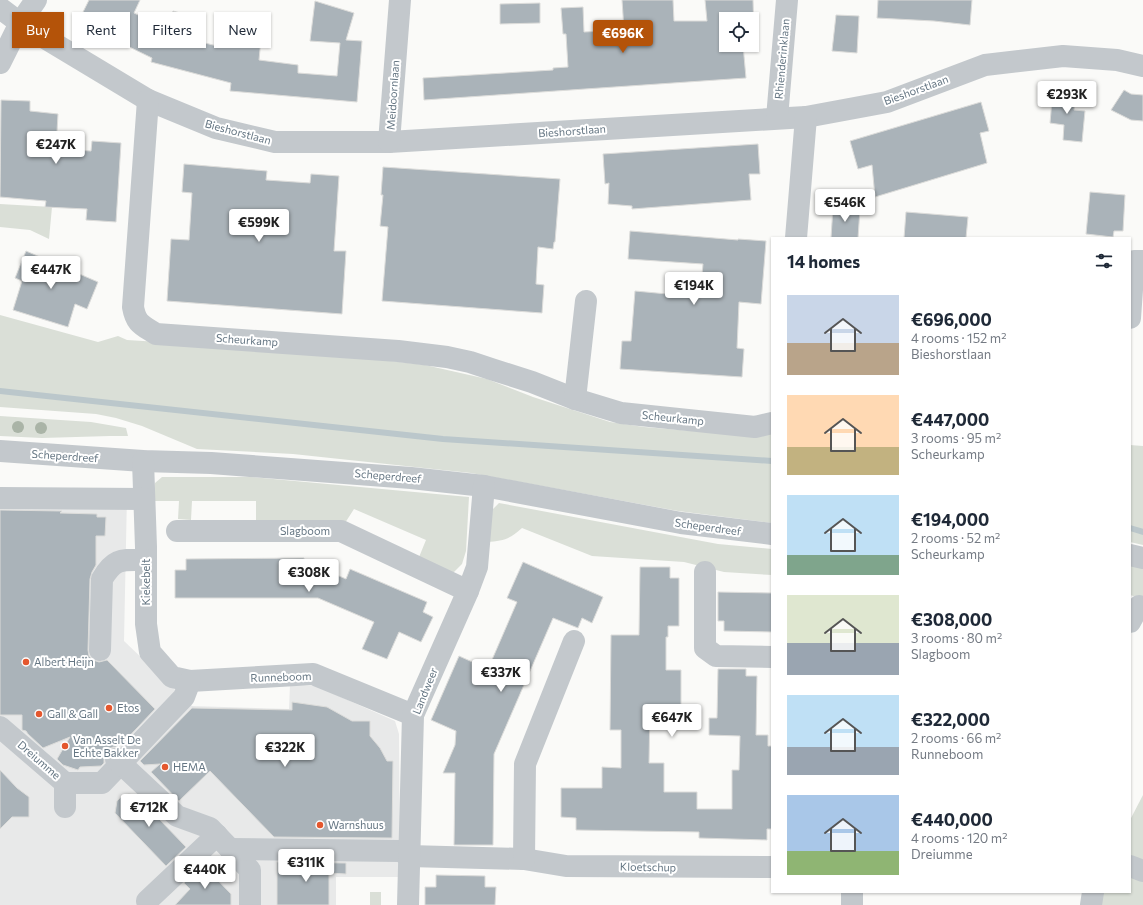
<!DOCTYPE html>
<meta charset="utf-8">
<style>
body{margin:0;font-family:Commissioner,sans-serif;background:#f2f2f3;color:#1f2937;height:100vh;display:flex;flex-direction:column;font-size:15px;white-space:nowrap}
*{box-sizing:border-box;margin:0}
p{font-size:13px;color:#747a83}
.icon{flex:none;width:22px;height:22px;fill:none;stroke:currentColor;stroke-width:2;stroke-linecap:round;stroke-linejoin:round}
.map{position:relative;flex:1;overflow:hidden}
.drawer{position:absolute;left:771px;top:237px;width:360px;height:656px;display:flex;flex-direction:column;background:#fff;border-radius:0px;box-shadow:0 1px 3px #0004}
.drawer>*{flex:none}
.banner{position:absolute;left:12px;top:12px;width:380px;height:36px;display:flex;gap:8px}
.buttons{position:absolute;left:719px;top:12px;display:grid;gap:8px}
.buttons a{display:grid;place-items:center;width:40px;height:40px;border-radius:0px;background:#fff;box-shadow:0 1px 3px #0004;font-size:20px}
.price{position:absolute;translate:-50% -34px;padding:0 9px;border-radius:4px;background:#fff;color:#222;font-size:13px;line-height:26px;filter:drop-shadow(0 1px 2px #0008)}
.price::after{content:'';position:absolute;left:50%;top:24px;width:12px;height:9px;margin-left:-6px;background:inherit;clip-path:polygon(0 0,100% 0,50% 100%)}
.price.selected{background:#b45309;color:#fff}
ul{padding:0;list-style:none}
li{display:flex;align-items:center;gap:12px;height:100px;padding:0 16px}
li span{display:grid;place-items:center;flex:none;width:112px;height:80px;border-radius:0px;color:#555}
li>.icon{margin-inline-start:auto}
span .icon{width:48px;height:48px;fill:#fffc;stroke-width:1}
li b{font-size:17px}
h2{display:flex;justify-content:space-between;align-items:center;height:48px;padding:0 16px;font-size:17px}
.pill{padding:0 14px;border-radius:0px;background:#fff;box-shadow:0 1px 3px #0004;font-size:14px;line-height:36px}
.pill.selected{background:#b45309;color:#fff}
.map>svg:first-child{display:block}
.built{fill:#e8e9e9}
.green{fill:#dadfd7}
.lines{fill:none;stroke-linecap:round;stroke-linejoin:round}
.stream{stroke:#bbc7cb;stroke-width:6}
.building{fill:#aab3b9;stroke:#dcdcda}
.minor{stroke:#c3c8cc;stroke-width:22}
.tree{fill:#aab4a7}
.poi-dot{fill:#e4572e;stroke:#fff;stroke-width:1.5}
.labels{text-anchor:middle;stroke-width:4;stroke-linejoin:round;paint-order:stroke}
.street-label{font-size:11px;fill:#657683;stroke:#fff}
.poi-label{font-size:11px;fill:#657683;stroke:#fff;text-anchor:start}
</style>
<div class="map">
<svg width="1143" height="905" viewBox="0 0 1143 905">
<rect width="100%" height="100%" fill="#fafaf8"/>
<path class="built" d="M0,493l127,2 -3,146 68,65 97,3 1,-24 26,1 79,35 4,13 1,143h-64v28h-336z"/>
<g class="green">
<path d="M0,204l52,3 -3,32 -19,-9 -30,-3z"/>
<path d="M0,315l98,27 20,-6 9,4 179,11 119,14 62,14 46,18 77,25 34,5 48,4 80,3v89l-94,-12 -207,-38 -178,-19 -96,-5 -55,-23 -26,-8 -20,-4 -96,-7z"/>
<path d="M0,416l91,6 35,6 2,8h-18l-68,2 -42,-2z"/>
<path d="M1130,445l13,1v99l-13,-3z"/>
<path d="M162,477h88l219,20 -3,54 -4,13 -8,8 -11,1 -26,-11 9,-22 -72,-31 -9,14 -89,-2v-20h-64l-1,19 -13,-1 1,-18h-27l3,-18z"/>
<path d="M499,503l219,41 54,5v26l-48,-3 -40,-10 -92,-6 -70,-28c-12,11 -19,13 -35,14l3,-30z"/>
<path d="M1130,564l13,4v31l-13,-4z"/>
<path d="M1143,795v68l-13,-5v-38z"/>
<path d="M1130,874l13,5v26h-45l2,-13h30z"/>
<rect x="370" y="892" width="11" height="13"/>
</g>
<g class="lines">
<g class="stream">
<path d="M0,391l443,48 329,22"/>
<path d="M1130,528l13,4"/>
</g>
</g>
<g class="building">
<path d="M89,0h51l-6,13 34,16 5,-18 18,5 -6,22 32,8 3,-16 19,4v3l22,2 -2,21 39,5v8l39,3 3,-33 -30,-2 5,-40 39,12 -8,27 16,1 -5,61 -127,-11 1,-8 -80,-21 1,-4 -74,-36z"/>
<path d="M622,0h51l1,21h33l-2,-21h48l1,32h-2v-13h-26v26h17l3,33 -322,22 -1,-22 130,-8v-2l15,-1 -2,-33h-3l-2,-26 22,-1 1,25 40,-2z"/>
<path d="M878,0h94l-2,25 -36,-4 -57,-3z"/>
<path d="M540,3v20l-40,1v-20z"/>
<path d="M836,15l23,1 -2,37 -25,-2z"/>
<path d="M1053,89l23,2 -2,19 11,1 -3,31 -19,-2 1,-15 -14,-2z"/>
<path d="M1124,90l7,4 12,1v26l-12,-1 -20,-10z"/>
<path d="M1,100l29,1v10l28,3 -2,35 35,2 1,-10 29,2 -5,79 -30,-2 1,-11 -42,-2 1,-6 -46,-4z"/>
<path d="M981,102l8,29 -9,2 7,30 -112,34 -3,-32 -14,4 -8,-28z"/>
<path d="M758,144l2,30h-11l2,26 -119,9v-3l-24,-2 1,-21 -4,1 -2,-30z"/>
<path d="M184,164l83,7 -1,9 44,3 1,-9 28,2 -5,75h12l-4,63 -175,-13 4,-62 18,1 3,-47 -10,-1z"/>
<path d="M383,167l177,12 -5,63h-1l-1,7 -15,-2 -2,37 8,1 -2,28 -160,-12 6,-74 -8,-1 3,-31h-2z"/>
<path d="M1090,192l35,3 -2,36h-9l-1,6 -27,-3z"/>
<path d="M833,207l27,2 -2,29h-27z"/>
<path d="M906,212l62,5 -2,21h-62z"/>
<path d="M630,231l108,9v-1l28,2 -5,63 -22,-2 -2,46 7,1 -2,28 -122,-8 2,-28h9l4,-50 65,6 3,-33 -75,-5z"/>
<path d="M26,251l72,31 -11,27 -12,-5 -7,23 -55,-17 9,-29 -7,-3z"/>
<path d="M0,510l62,1 -2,2 37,1v3h9l-1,19h-9v29l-4,7 -2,7 -2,71 1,6 4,4 6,2 8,-2 48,49 -36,38h-6l-6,3 -3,6v7l-3,3 -21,1 -2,3 -15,-5 -6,-6 13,-22 -27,11 -15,-14 -2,-3 -4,-1v-15h-22z"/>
<path d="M304,558v11h19l23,10 4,-10 77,33 -4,10 10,5 -12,25 -22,-10 -12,27 -25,-10 12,-27 -56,-24h-143v-28h11v-11z"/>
<path d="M523,562l80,35 -11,26 -10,-5 -4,10 -25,-10 -59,136 -1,91h-39l1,-72h-12l12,-28 1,-14 -25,-11 28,-64 29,13 29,-67 -10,-4z"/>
<path d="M640,567h30v11h9v48h-11v11h-2v33h15v36h-31l-1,57h15v29h33v17h35v-39h7l1,-34 -31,-1v-17h8l1,-49h28v7h11l-1,59h12v11h4v83h-5v11l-68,-2v-6l-123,-2v-12l-15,-1v-29h41v-21l19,1v-38h-11l1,-95h28z"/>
<path d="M718,592l54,1v39l-48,-1v-10h-6z"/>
<path d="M292,702l35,5 25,14h18v15l10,12 7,13h6l-1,77 -118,-1 -64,-66 -31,30 -28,-29 9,-8 -16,1 -4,-4 52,-53 100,2z"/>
<path d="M0,770l17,18 12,9v20h-17l-12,12z"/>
<path d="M129,794l8,2 24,22 -1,2 26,27 -20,19 -51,-53 2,-12 5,-5z"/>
<path d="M277,862l69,1v11l-17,-1v32h-52z"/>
<path d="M203,865l28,29v11h-56l15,-16 -6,-6z"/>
<path d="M436,875l49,1v11h11l-1,18h-70v-18h11z"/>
</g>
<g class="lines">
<g class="minor">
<path d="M0,8l20,15 128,77 68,28 59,14h114l417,-25 81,-15 98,-37 78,-9 54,4 26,6"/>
<path d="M0,63l20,-40 16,-23"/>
<path d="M148,100l-15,207c3,17 9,18 23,27l242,17 49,6 23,5 21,7 41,13 43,17 46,14 134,14 17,-4"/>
<path d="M777,118l10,-118"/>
<path d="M389,142l11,-142"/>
<path d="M796,238l10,-121"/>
<path d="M1130,318l4,-57h9"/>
<path d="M575,399l11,-98"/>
<path d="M0,451l143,10 68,2 200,15 73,8 197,37 91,11"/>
<path d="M143,461l3,86v77l4,28 22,25 18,4 123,-7 100,41"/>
<path d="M0,498l144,1"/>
<path d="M177,531h164l127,60"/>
<path d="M1130,555l13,3"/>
<path d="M705,572v76l11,8 56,1"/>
<path d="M1130,622l9,-16"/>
<path d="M100,650l2,-71c13,-22 20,-19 44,-19"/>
<path d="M0,727l65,56h37l82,-86 6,-16"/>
<path d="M116,759l61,57 33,12 40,42v35"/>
<path d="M65,783v24"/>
<path d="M230,849l170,2 9,5 115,3 42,7 206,1"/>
<path d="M524,859l1,-95 49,-123"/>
<path d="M1130,866l13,5"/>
<path d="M147,901l70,-66"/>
<path d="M408,905l5,-190 55,-124 9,-24 7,-81"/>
<path d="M852,905v-13"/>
<path d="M1091,905l2,-13"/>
</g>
</g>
<g class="tree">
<circle cx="18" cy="427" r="6"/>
<circle cx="41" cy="428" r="6"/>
</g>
<g class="poi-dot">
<circle cx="26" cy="662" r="4"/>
<circle cx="109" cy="708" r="4"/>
<circle cx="39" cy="714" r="4"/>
<circle cx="65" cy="746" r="4"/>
<circle cx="165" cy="767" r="4"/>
<circle cx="320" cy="825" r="4"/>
</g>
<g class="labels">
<g class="street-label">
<text transform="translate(782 59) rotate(-85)" y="4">Rhienderinklaan</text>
<text transform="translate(916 90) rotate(-20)" y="4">Bieshorstlaan</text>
<text transform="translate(393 95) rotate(-86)" y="4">Meidoornlaan</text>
<text transform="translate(572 131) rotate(-4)" y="4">Bieshorstlaan</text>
<text transform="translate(238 132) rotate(15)" y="4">Bieshorstlaan</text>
<text transform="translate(247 340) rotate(4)" y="4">Scheurkamp</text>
<text transform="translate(673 418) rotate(6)" y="4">Scheurkamp</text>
<text transform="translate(65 456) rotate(4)" y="4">Scheperdreef</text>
<text transform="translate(388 476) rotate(5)" y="4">Scheperdreef</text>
<text transform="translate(708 527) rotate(8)" y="4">Scheperdreef</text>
<text x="305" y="535">Slagboom</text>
<text transform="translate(146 582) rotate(-90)" y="4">Kiekebelt</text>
<text transform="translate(281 677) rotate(-2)" y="4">Runneboom</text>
<text transform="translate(425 691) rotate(-68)" y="4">Landweer</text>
<text transform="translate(39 760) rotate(41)" y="4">Dreiumme</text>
<text transform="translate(648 867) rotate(1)" y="4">Kloetschup</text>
</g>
<g class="poi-label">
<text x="34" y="666">Albert Heijn</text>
<text x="117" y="712">Etos</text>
<text x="47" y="718">Gall &amp; Gall</text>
<text x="73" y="744">Van Asselt De<tspan x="73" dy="13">Echte Bakker</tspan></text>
<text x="173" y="771">HEMA</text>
<text x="328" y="829">Warnshuus</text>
</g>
</g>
</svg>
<div class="buttons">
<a><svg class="icon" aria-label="locate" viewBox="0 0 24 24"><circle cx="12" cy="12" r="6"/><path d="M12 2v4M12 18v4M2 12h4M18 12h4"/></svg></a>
</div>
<b class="price selected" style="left:623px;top:54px">€696K</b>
<b class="price" style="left:1067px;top:115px">€293K</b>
<b class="price" style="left:56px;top:165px">€247K</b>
<b class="price" style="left:845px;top:223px">€546K</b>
<b class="price" style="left:259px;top:243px">€599K</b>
<b class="price" style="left:51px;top:290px">€447K</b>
<b class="price" style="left:694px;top:306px">€194K</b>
<b class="price" style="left:309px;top:593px">€308K</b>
<b class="price" style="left:501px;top:693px">€337K</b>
<b class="price" style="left:672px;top:738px">€647K</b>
<b class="price" style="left:285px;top:768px">€322K</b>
<b class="price" style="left:149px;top:828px">€712K</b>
<b class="price" style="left:306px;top:883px">€311K</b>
<b class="price" style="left:205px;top:890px">€440K</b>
<div class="banner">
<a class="pill selected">Buy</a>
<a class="pill">Rent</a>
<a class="pill">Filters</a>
<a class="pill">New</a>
</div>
<section class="drawer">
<h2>14 homes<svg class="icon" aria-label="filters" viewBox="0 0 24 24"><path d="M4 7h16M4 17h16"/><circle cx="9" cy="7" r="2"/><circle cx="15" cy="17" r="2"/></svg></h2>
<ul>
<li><span style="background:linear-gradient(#c9d6e8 60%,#b9a48a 0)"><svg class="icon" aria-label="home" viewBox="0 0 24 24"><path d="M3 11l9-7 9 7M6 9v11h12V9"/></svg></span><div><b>€696,000</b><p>4 rooms · 152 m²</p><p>Bieshorstlaan</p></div></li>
<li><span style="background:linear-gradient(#ffd9b3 65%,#c2b280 0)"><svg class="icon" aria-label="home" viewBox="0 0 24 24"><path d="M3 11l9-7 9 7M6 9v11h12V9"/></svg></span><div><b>€447,000</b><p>3 rooms · 95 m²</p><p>Scheurkamp</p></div></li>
<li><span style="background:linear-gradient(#bfe0f5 75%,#7fa58c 0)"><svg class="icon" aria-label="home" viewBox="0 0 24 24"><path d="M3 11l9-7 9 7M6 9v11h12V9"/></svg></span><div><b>€194,000</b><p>2 rooms · 52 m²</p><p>Scheurkamp</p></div></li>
<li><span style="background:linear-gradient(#dfe7d0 60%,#9aa5b1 0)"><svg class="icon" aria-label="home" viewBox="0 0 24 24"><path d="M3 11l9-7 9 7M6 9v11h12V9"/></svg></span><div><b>€308,000</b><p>3 rooms · 80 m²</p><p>Slagboom</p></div></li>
<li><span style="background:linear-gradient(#bfe0f5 65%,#9aa5b1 0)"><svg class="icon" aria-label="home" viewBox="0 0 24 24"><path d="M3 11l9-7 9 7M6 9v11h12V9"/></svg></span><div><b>€322,000</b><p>2 rooms · 66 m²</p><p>Runneboom</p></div></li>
<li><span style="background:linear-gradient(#a9c7e8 70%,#8fb573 0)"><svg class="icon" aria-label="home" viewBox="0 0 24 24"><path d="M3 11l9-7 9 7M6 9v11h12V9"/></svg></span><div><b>€440,000</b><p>4 rooms · 120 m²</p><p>Dreiumme</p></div></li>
</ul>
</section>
</div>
